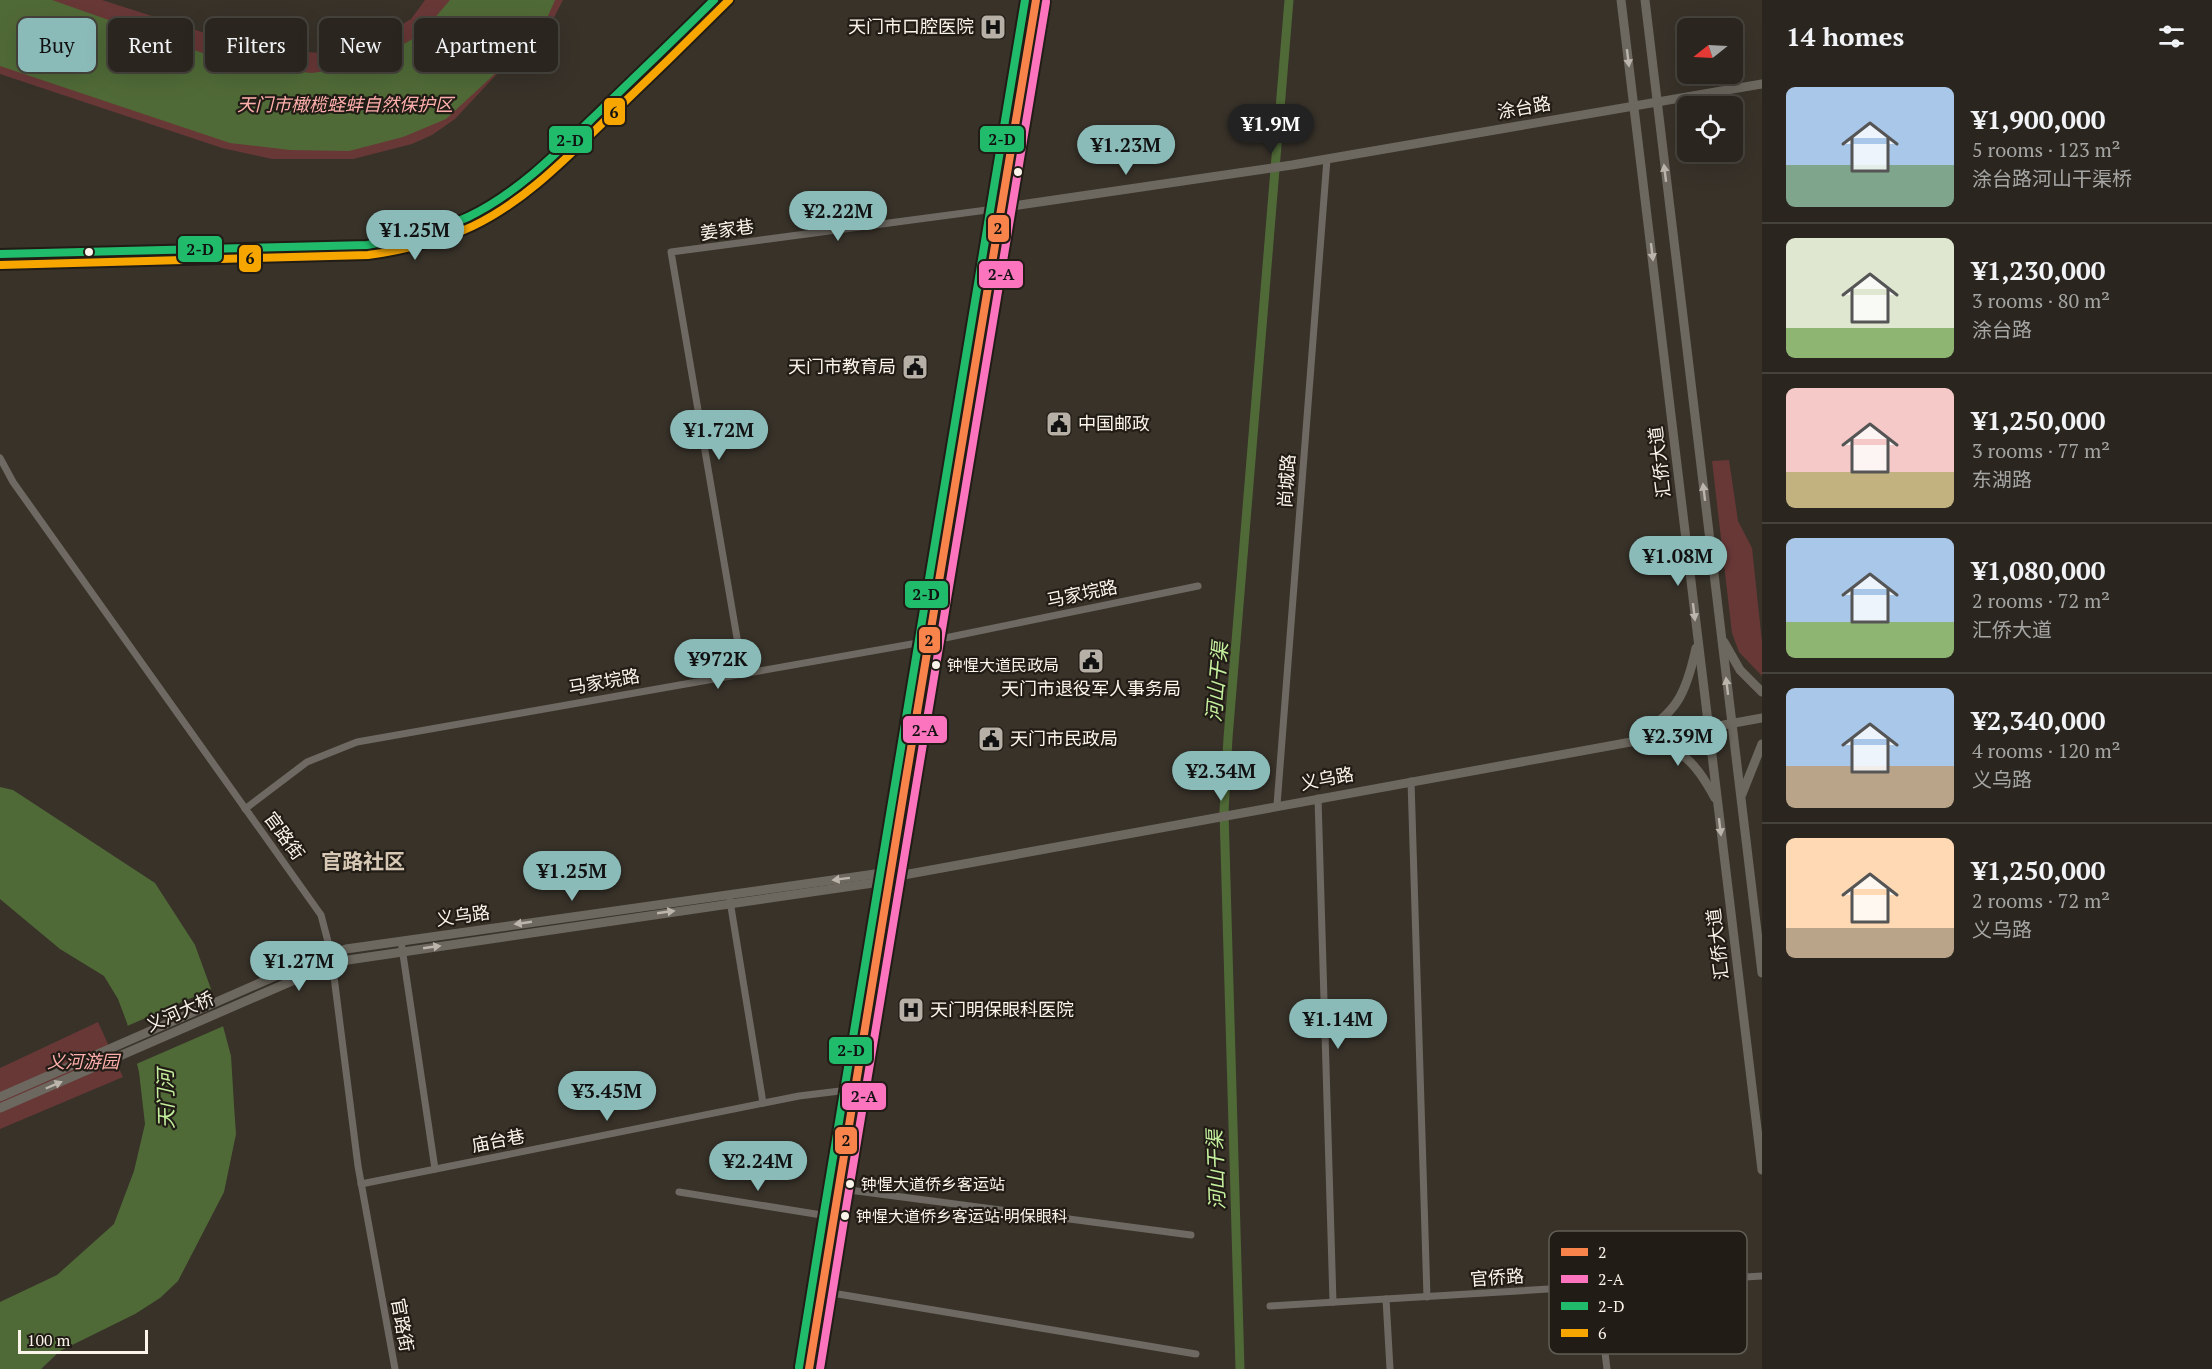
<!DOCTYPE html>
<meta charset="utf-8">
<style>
body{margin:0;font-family:"PT Serif","Noto Sans SC",serif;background:#322e28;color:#f1f3f6;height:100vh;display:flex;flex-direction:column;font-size:22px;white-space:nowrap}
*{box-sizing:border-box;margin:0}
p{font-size:20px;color:#a5a5a4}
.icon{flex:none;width:33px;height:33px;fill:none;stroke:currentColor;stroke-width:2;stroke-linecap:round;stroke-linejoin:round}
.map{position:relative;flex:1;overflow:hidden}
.details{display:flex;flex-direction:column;background:#2a261f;width:450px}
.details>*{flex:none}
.top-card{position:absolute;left:18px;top:18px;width:570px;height:54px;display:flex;gap:12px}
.needle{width:39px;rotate:252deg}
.tools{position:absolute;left:1677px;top:18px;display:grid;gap:12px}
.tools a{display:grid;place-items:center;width:66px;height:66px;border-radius:9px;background:#2a261f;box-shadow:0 6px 24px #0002,0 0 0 2px #46433d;font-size:30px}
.scale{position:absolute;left:18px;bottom:15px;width:130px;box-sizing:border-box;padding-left:6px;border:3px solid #fbf4ea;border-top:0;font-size:16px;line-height:21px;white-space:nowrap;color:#fbf4ea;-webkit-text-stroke:4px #211c15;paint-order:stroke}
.price{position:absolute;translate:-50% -51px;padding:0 14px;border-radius:21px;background:#8bbbb9;color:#111;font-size:20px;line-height:39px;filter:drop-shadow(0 2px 3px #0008)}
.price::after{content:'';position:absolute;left:50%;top:36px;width:18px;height:14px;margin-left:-9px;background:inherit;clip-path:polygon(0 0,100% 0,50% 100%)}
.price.on{background:#222;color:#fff}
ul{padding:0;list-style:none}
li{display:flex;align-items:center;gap:18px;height:150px;padding:0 24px}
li+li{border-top:2px solid #46433d}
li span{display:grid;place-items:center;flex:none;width:168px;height:120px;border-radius:9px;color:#555}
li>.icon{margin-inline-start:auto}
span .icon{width:72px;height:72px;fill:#fffc;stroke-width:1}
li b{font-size:26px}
h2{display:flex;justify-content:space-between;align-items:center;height:72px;padding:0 24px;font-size:26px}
.chip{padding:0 21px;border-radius:9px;background:#2a261f;box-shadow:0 6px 24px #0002,0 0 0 2px #46433d;font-size:21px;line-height:54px}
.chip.on{background:#8bbbb9;color:#111}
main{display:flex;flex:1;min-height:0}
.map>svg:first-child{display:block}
.green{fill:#683837}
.water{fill:#506a37}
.pier{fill:#383229}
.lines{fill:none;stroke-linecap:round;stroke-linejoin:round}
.canal{stroke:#506a37;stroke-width:9}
.street{stroke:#6e6962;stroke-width:7}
.secondary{stroke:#6c685f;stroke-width:9}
.highway{stroke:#716e5f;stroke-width:12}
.bus-1-casing{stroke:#211c15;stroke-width:12}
.bus-2-casing{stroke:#211c15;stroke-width:12}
.bus-3-casing{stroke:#211c15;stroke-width:12}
.bus-4-casing{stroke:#211c15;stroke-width:12}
.bus-1{stroke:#f8844c;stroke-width:8}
.bus-2{stroke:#fc73be;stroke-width:8}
.bus-3{stroke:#20bc6c;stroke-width:8}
.bus-4{stroke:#f7a600;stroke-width:8}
.oneway{fill:#bbb5ab}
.bus-dot{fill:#fbf4ea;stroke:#211c15;stroke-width:2}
.labels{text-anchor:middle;stroke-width:4.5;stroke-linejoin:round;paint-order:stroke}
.bus-label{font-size:16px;fill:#fbf4ea;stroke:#211c15;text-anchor:start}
.poi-label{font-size:18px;fill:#fbf4ea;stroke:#211c15;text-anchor:start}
.park-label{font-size:18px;font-style:italic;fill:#ffafac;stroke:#211c15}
.street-label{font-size:18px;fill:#fbf4ea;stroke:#211c15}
.water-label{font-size:20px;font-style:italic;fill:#c5f19f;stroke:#211c15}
.quarter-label{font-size:21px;font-weight:bold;fill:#d6c8b5;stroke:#211c15}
.key{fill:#211c15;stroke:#625d55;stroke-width:1.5}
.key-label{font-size:16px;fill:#fbf4ea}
.line-badge{stroke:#211c15;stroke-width:2}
.pale-badge-label{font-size:16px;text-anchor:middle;font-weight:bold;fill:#111}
</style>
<main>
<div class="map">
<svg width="1762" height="1369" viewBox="0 0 1762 1369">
<rect width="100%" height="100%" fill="#383229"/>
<g class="green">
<path d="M0,0h102l150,48 69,5 47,-8 43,-26 14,-19h138l-18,35 -15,15 -34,25 -41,44 -23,16 -20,9 -59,15h-81l-50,-11 -222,-74z"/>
<path d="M1729,460l9,61 14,27 10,94v34l-23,-24 -7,-19 -20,-172z"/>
<path d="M98,1022l25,55 -123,52v-61z"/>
</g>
<g class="water">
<path d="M0,0h52l159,56 50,12 51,5 56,-8 53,-31 29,-34h105l-19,43 -36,26 -54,50 -43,18 -54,14 -59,-1 -60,-7 -230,-77z"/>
<path d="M0,787l13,3 142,93 40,62 24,66 12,45 3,49 2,29 -12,58 -46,89 -18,17 -25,16 -75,37 -19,18h-41v-67l57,-27 57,-51 20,-53 11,-47 -6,-52 -12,-49 -9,-24 -14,-23 -44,-27 -60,-50z"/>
</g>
<path class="pier" d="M214,988l12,37 -92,40 -9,-38z"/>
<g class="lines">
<path class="canal" d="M1240,1369l-16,-557 4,-74 61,-738"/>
<g class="street">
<path d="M0,458l13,24 308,433 10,38 27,213 37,203"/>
<path d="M743,673l-72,-421 331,-44"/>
<path d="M1411,781l16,516"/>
<path d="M1318,798l15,504"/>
<path d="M1277,805l50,-646"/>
<path d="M245,809l62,-47 50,-20 583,-103 258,-53"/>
<path d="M730,901l33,202"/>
<path d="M401,941l34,228"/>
<path d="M361,1184l438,-88 41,-5 14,1"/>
<path d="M849,1190l342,45"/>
<path d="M679,1192l155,25"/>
<path d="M1597,1287l10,82"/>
<path d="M832,1293l364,61"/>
<path d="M1386,1299l4,70"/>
<path d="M1270,1306l492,-30"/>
</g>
<g class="secondary">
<path d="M1621,0l141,1170"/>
<path d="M1645,0l117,973"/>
<path d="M1006,207l286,-42 470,-81"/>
<path d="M0,258l53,-1"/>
<path d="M0,265l368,-10c112,-10 168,-67 243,-140 40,-38 79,-76 118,-115"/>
<path d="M1724,642l16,28 22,22"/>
<path d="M1636,737c41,-24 50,-43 60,-89"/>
<path d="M1640,741c43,7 55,20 75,57"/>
<path d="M1742,794l20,-50"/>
<path d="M0,1097l303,-133 43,-15 543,-77 4,2"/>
<path d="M0,1108l308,-134 40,-14 539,-79 11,-5 864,-158"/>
</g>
<g class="highway">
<path d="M809,1369l78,-488 44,-241 105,-640"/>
<path d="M819,1369l79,-493 148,-876"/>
</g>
<g class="bus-1-casing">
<path id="bus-1" d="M809,1369c73,-457 152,-912 227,-1369"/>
</g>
<g class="bus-2-casing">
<path id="bus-2" d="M820,1369c73,-456 152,-911 226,-1367"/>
</g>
<g class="bus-3-casing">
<g id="bus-3">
<path d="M0,254l367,-9c35,-6 68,-13 101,-28 52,-25 94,-69 135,-109 37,-36 74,-71 111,-108"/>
<path d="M799,1367c73,-456 152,-911 226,-1367"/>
</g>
</g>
<g class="bus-4-casing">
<path id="bus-4" d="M0,265l368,-10c37,-5 71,-13 105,-29 54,-26 96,-71 138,-111 40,-38 79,-76 118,-115"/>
</g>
<use href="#bus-1" class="bus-1"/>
<use href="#bus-2" class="bus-2"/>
<use href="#bus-3" class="bus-3"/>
<use href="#bus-4" class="bus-4"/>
</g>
<defs><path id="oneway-solid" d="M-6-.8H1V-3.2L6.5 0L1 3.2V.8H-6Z" transform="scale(1.5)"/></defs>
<g class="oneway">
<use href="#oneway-solid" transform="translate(1628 58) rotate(83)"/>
<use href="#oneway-solid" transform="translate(1665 173) rotate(-97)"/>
<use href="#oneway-solid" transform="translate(1652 252) rotate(83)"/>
<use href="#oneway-solid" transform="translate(1704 492) rotate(-97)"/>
<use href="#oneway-solid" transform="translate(1694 612) rotate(83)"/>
<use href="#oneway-solid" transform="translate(1727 686) rotate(-97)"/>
<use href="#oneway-solid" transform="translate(1720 827) rotate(83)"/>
<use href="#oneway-solid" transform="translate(841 879) rotate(173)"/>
<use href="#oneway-solid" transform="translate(666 912) rotate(-8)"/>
<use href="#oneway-solid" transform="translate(523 923) rotate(172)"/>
<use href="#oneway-solid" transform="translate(432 947) rotate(-8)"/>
<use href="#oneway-solid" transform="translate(54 1085) rotate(-23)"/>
</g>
<defs>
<g id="hospital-square" transform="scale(1.35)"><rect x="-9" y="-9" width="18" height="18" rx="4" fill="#b7b0a6" stroke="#211c15"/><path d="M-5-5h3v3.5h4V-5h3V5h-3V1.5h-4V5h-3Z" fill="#111"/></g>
<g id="civic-square" transform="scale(1.35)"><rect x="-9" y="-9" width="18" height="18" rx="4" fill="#b7b0a6" stroke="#211c15"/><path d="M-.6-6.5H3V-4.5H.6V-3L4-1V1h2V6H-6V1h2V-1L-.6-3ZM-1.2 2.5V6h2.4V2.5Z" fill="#111"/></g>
</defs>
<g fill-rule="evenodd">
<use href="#hospital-square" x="993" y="27"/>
<use href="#civic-square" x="915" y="367"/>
<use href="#civic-square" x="1059" y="424"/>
<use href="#civic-square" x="1091" y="661"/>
<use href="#civic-square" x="991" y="739"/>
<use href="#hospital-square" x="911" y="1010"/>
</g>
<g class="bus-dot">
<circle cx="1018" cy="172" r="5"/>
<circle cx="89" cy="252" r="5"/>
<circle cx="936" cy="665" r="5"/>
<circle cx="850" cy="1184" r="5"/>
<circle cx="845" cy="1216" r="5"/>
</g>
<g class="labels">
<g class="bus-label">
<text x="947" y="671">钟惺大道民政局</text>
<text x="861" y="1190">钟惺大道侨乡客运站</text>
<text x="856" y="1222">钟惺大道侨乡客运站·明保眼科</text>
</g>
<g class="poi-label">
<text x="974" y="33" text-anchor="end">天门市口腔医院</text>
<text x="896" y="373" text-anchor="end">天门市教育局</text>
<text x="1078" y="430">中国邮政</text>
<text x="1091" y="695" text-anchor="middle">天门市退役军人事务局</text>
<text x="1010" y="745">天门市民政局</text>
<text x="930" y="1016">天门明保眼科医院</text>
</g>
<g class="park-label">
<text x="345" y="111">天门市橄榄蛏蚌自然保护区</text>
<text x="83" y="1068">义河游园</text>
</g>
<g class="street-label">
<text transform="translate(1524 108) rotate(-10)" y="6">涂台路</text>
<text transform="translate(727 230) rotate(-8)" y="6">姜家巷</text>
<text transform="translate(1660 462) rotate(-97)" y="6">汇侨大道</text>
<text transform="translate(1287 481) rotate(-86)" y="6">尚城路</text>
<text transform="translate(1082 594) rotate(-12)" y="6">马家垸路</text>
<text transform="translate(604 682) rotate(-10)" y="6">马家垸路</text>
<text transform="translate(1327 779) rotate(-11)" y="6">义乌路</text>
<text transform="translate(284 836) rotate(54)" y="6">官路街</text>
<text transform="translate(463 916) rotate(-8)" y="6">义乌路</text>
<text transform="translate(1718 944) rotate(-97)" y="6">汇侨大道</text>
<text transform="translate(180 1012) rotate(-24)" y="6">义河大桥</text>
<text transform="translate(498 1141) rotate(-11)" y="6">庙台巷</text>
<text transform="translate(1497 1278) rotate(-4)" y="6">官侨路</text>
<text transform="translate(402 1325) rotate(80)" y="6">官路街</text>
</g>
<g class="water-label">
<text transform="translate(1217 682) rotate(-85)" y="7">河山干渠</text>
<text transform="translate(166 1099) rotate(-91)" y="7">天门河</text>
<text transform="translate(1216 1170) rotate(-92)" y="7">河山干渠</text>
</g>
<g class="quarter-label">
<text x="363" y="869">官路社区</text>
</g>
</g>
<rect x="1549" y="1231" width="198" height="123" rx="9" class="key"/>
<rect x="1561" y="1248" width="27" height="8" fill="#f8844c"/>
<rect x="1561" y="1275" width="27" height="8" fill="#fc73be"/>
<rect x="1561" y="1302" width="27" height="8" fill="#20bc6c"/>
<rect x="1561" y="1329" width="27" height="8" fill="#f7a600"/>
<g class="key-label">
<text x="1598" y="1258">2</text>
<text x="1598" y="1285">2-A</text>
<text x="1598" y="1312">2-D</text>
<text x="1598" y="1339">6</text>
</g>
<g class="line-badge">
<rect x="603" y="97" width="23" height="29" rx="6" fill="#f7a600"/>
<rect x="979" y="125" width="46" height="28" rx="6" fill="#20bc6c"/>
<rect x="548" y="125" width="45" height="29" rx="6" fill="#20bc6c"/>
<rect x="987" y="214" width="23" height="29" rx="6" fill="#f8844c"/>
<rect x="177" y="235" width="46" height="28" rx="6" fill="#20bc6c"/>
<rect x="238" y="244" width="24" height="29" rx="6" fill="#f7a600"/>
<rect x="978" y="260" width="46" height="29" rx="6" fill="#fc73be"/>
<rect x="904" y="580" width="45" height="29" rx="6" fill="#20bc6c"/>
<rect x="918" y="626" width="23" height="28" rx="6" fill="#f8844c"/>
<rect x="902" y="715" width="46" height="29" rx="6" fill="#fc73be"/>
<rect x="828" y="1036" width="45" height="29" rx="6" fill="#20bc6c"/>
<rect x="841" y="1082" width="46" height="29" rx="6" fill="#fc73be"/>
<rect x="834" y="1126" width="24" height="29" rx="6" fill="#f8844c"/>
</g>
<g class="pale-badge-label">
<text x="614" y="118">6</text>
<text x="1002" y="145">2-D</text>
<text x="570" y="146">2-D</text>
<text x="998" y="234">2</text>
<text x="200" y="255">2-D</text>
<text x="250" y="264">6</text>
<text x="1001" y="280">2-A</text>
<text x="926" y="600">2-D</text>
<text x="929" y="646">2</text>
<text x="925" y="736">2-A</text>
<text x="851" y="1056">2-D</text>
<text x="864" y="1102">2-A</text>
<text x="846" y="1146">2</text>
</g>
</svg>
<div class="tools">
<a><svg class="needle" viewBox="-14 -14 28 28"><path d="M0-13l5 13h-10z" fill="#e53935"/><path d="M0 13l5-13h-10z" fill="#a5a5a4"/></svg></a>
<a><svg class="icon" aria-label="locate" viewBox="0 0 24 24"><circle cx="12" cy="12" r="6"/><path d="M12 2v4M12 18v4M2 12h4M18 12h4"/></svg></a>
</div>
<div class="scale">100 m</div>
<b class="price on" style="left:1271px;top:155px">¥1.9M</b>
<b class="price" style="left:1126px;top:176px">¥1.23M</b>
<b class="price" style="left:838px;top:242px">¥2.22M</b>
<b class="price" style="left:415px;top:261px">¥1.25M</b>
<b class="price" style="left:719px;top:461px">¥1.72M</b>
<b class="price" style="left:1678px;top:587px">¥1.08M</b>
<b class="price" style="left:718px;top:690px">¥972K</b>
<b class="price" style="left:1678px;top:767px">¥2.39M</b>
<b class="price" style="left:1221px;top:802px">¥2.34M</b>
<b class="price" style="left:572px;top:902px">¥1.25M</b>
<b class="price" style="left:299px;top:992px">¥1.27M</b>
<b class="price" style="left:1338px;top:1050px">¥1.14M</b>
<b class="price" style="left:607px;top:1122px">¥3.45M</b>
<b class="price" style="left:758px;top:1192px">¥2.24M</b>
<div class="top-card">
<a class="chip on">Buy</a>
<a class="chip">Rent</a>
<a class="chip">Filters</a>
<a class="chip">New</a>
<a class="chip">Apartment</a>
</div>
</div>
<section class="details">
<h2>14 homes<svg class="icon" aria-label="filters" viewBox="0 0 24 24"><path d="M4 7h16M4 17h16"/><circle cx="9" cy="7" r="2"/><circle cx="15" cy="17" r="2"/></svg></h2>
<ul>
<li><span style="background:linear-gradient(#a9c7e8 65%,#7fa58c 0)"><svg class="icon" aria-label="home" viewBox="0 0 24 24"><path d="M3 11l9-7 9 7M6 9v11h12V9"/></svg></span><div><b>¥1,900,000</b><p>5 rooms · 123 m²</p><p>涂台路河山干渠桥</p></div></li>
<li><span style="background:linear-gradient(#dfe7d0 75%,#8fb573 0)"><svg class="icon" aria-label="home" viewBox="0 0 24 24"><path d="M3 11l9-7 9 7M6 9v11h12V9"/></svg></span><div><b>¥1,230,000</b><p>3 rooms · 80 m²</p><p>涂台路</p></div></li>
<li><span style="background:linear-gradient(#f6c9c9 70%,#c2b280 0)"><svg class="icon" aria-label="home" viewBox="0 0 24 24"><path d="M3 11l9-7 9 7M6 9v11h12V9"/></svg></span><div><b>¥1,250,000</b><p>3 rooms · 77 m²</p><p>东湖路</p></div></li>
<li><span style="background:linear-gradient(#a9c7e8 70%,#8fb573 0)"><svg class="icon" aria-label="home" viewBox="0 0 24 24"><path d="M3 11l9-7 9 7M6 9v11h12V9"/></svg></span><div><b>¥1,080,000</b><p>2 rooms · 72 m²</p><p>汇侨大道</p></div></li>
<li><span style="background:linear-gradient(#a9c7e8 65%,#b9a48a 0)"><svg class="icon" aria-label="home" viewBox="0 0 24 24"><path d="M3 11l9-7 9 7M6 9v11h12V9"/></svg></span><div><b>¥2,340,000</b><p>4 rooms · 120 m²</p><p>义乌路</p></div></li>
<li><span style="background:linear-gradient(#ffd9b3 75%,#b9a48a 0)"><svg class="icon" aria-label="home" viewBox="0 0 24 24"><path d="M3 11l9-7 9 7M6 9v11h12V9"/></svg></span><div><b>¥1,250,000</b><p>2 rooms · 72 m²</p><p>义乌路</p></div></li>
</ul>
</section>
</main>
